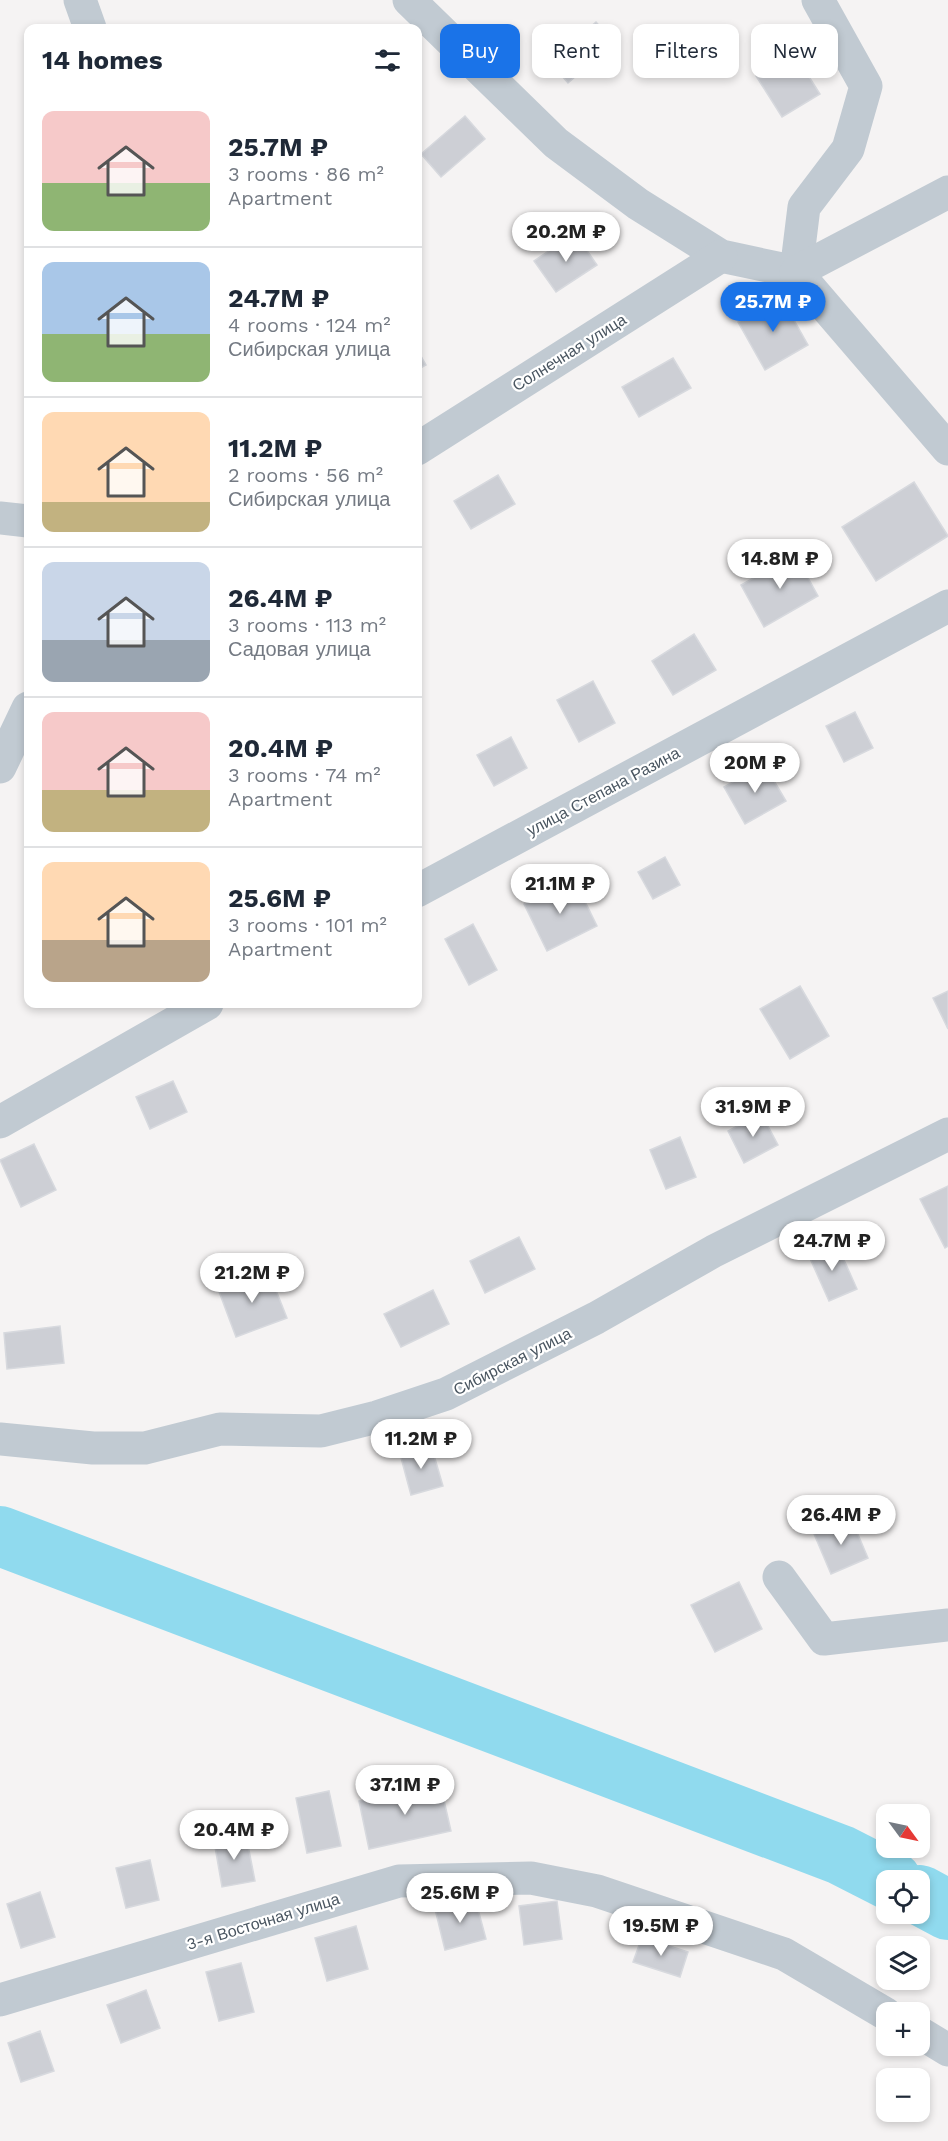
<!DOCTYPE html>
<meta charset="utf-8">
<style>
body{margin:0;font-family:"Work Sans",sans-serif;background:#f6f6f7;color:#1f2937;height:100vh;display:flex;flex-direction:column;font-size:22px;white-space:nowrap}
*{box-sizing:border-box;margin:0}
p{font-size:20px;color:#747a83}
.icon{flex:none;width:33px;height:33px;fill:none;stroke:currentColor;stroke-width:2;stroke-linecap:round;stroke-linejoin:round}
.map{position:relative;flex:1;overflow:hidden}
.sheet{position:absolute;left:24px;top:24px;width:398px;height:984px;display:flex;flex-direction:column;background:#fff;border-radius:12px;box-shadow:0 3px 9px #0003}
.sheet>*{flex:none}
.hud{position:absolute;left:440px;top:24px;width:418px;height:54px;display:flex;gap:12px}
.needle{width:39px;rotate:123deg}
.fabs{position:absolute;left:876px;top:1804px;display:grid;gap:12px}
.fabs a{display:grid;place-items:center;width:54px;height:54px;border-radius:12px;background:#fff;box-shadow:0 3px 9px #0003;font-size:30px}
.price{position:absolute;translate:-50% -51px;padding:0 14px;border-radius:21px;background:#fff;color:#222;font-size:20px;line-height:39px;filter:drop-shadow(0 2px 3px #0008)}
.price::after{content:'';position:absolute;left:50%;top:36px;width:18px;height:14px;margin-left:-9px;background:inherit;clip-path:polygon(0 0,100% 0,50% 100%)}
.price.on{background:#1a73e8;color:#fff}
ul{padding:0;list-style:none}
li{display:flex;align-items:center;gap:18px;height:150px;padding:0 18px}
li+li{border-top:2px solid #e0e1e3}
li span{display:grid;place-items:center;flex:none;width:168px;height:120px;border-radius:12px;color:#555}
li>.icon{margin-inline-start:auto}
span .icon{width:72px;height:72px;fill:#fffc;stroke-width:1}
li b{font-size:26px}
h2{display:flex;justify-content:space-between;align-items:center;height:72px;padding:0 18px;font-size:26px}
.tag{padding:0 21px;border-radius:12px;background:#fff;box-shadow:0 3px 9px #0003;font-size:21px;line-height:54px}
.tag.on{background:#1a73e8;color:#fff}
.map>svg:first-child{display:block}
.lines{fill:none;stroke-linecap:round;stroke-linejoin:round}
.river{stroke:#90daee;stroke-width:60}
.building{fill:#cdcfd5;stroke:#d7d9de;stroke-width:1.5}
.minor{stroke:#c1cad2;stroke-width:33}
.labels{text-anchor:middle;stroke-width:4.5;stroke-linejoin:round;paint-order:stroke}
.street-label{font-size:16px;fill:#4a5661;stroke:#fff}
</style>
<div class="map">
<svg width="948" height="2141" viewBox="0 0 948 2141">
<rect width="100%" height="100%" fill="#f5f3f3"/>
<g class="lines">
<g class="river">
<path d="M0,1536l841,319 51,26"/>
<path d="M920,1895l28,15"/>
</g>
</g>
<g class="building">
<path d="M596,22l18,21 -46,40 -18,-21z"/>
<path d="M794,53l26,41 -38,23 -26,-41z"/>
<path d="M465,116l20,23 -44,38 -20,-23z"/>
<path d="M575,233l22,32 -41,27 -22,-31z"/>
<path d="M781,297l27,48 -43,25 -27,-48z"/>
<path d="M417,349l9,16 -9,5z"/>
<path d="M673,358l18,30 -52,29 -17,-30z"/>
<path d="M498,475l17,29 -44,25 -17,-28z"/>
<path d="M914,482l34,54 -72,45 -34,-54z"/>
<path d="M795,554l23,42 -54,31 -23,-42z"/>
<path d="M694,634l22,36 -43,25 -21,-34z"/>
<path d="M593,681l22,42 -36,19 -22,-42z"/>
<path d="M855,712l18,36 -29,14 -18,-36z"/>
<path d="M511,737l16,31 -33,18 -17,-31z"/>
<path d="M764,764l22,37 -41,23 -21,-37z"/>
<path d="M665,857l15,28 -27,14 -15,-27z"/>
<path d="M574,879l23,47 -50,25 -23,-47z"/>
<path d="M473,924l24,46 -28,15 -24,-46z"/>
<path d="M800,986l29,50 -39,23 -30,-50z"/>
<path d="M948,991v38l-15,-31z"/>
<path d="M173,1081l14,31 -37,17 -14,-32z"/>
<path d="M761,1113l17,32 -34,18 -16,-32z"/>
<path d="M680,1137l16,40 -30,12 -16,-39z"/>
<path d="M34,1144l22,46 -35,17 -21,-47z"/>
<path d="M948,1186v60l-3,2 -25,-49z"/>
<path d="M519,1237l16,32 -50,24 -15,-32z"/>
<path d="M836,1242l21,47 -28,12 -21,-47z"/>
<path d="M268,1270l19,48 -51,19 -18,-48z"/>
<path d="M433,1290l16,34 -48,23 -17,-33z"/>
<path d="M60,1326l4,37 -57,6 -3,-36z"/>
<path d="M431,1445l12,41 -32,9 -11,-41z"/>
<path d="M851,1518l17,40 -37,16 -17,-40z"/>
<path d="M739,1582l23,47 -47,23 -24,-47z"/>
<path d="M440,1783l11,48 -82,18 -10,-48z"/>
<path d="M329,1791l12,55 -34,7 -11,-55z"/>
<path d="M246,1835l9,46 -33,6 -8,-46z"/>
<path d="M150,1860l9,40 -33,8 -10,-40z"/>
<path d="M40,1892l15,45 -34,11 -14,-44z"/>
<path d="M475,1898l11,41 -41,11 -10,-41z"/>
<path d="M557,1901l5,38 -38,6 -5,-39z"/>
<path d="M356,1926l12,43 -41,12 -12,-43z"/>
<path d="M642,1937l46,15 -8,25 -47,-15z"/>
<path d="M241,1963l13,49 -35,9 -13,-49z"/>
<path d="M146,1990l14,38 -39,15 -14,-38z"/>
<path d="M40,2031l14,40 -33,11 -13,-39z"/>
</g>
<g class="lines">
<g class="minor">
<path d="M80,0l10,28"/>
<path d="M409,0l147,143 82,61 83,52 75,16"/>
<path d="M818,0l48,86 -18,63 -44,58 -8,65 152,177"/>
<path d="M796,272l152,-80"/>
<path d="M417,449l304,-193"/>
<path d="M0,518l28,3"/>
<path d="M0,767l28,-59"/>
<path d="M417,891l531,-285"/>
<path d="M0,1122l207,-118"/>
<path d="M0,1439l93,9h52l75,-19 101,2 56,-14 69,-23 150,-76 118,-67 234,-117"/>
<path d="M779,1577l45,62 124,-14"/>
<path d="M0,2000l399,-119 132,-3 66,13 187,63 102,60"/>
<path d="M920,2033l28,17"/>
</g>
</g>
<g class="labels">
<g class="street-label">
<text transform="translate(569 352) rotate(-32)" y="6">Солнечная улица</text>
<text transform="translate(603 791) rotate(-28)" y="6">улица Степана Разина</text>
<text transform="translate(512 1361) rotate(-27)" y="6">Сибирская улица</text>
<text transform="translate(263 1921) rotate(-17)" y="6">3-я Восточная улица</text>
</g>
</g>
</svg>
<div class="fabs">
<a><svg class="needle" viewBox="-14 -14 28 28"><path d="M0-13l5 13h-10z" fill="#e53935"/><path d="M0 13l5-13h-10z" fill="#747a83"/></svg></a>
<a><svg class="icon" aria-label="locate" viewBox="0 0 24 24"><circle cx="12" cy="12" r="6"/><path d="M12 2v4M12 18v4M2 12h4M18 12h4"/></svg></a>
<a><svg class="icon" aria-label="layers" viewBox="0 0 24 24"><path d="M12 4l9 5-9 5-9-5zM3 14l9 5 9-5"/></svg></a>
<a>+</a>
<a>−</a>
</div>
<b class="price" style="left:566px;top:263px">20.2M ₽</b>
<b class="price on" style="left:773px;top:333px">25.7M ₽</b>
<b class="price" style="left:780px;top:590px">14.8M ₽</b>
<b class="price" style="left:755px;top:794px">20M ₽</b>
<b class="price" style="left:560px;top:915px">21.1M ₽</b>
<b class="price" style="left:753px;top:1138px">31.9M ₽</b>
<b class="price" style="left:832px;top:1272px">24.7M ₽</b>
<b class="price" style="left:252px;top:1304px">21.2M ₽</b>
<b class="price" style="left:421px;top:1470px">11.2M ₽</b>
<b class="price" style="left:841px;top:1546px">26.4M ₽</b>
<b class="price" style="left:405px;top:1816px">37.1M ₽</b>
<b class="price" style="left:234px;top:1861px">20.4M ₽</b>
<b class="price" style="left:460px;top:1924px">25.6M ₽</b>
<b class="price" style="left:661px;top:1957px">19.5M ₽</b>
<div class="hud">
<a class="tag on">Buy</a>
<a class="tag">Rent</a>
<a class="tag">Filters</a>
<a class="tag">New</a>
</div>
<section class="sheet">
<h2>14 homes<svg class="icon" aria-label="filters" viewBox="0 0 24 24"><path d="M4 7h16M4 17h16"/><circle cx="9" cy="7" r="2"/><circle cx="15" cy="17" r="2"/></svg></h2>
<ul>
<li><span style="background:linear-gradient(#f6c9c9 60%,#8fb573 0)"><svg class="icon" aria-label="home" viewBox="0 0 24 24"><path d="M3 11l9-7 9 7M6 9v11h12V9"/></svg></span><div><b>25.7M ₽</b><p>3 rooms · 86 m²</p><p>Apartment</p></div></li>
<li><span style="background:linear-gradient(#a9c7e8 60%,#8fb573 0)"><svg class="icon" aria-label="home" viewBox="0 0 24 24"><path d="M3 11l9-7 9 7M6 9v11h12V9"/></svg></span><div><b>24.7M ₽</b><p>4 rooms · 124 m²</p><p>Сибирская улица</p></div></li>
<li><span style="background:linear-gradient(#ffd9b3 75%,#c2b280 0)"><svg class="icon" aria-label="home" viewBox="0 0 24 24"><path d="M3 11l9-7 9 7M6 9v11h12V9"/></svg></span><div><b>11.2M ₽</b><p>2 rooms · 56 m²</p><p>Сибирская улица</p></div></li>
<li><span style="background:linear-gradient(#c9d6e8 65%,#9aa5b1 0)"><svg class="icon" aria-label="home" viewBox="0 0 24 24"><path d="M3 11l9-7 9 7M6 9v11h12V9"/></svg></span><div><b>26.4M ₽</b><p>3 rooms · 113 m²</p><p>Садовая улица</p></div></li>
<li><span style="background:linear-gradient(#f6c9c9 65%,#c2b280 0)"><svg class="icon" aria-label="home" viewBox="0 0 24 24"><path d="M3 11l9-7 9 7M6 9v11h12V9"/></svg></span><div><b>20.4M ₽</b><p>3 rooms · 74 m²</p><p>Apartment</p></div></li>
<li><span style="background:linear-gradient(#ffd9b3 65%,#b9a48a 0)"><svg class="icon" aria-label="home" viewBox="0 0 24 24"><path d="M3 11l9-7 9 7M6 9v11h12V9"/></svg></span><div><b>25.6M ₽</b><p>3 rooms · 101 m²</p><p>Apartment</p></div></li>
</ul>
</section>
</div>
